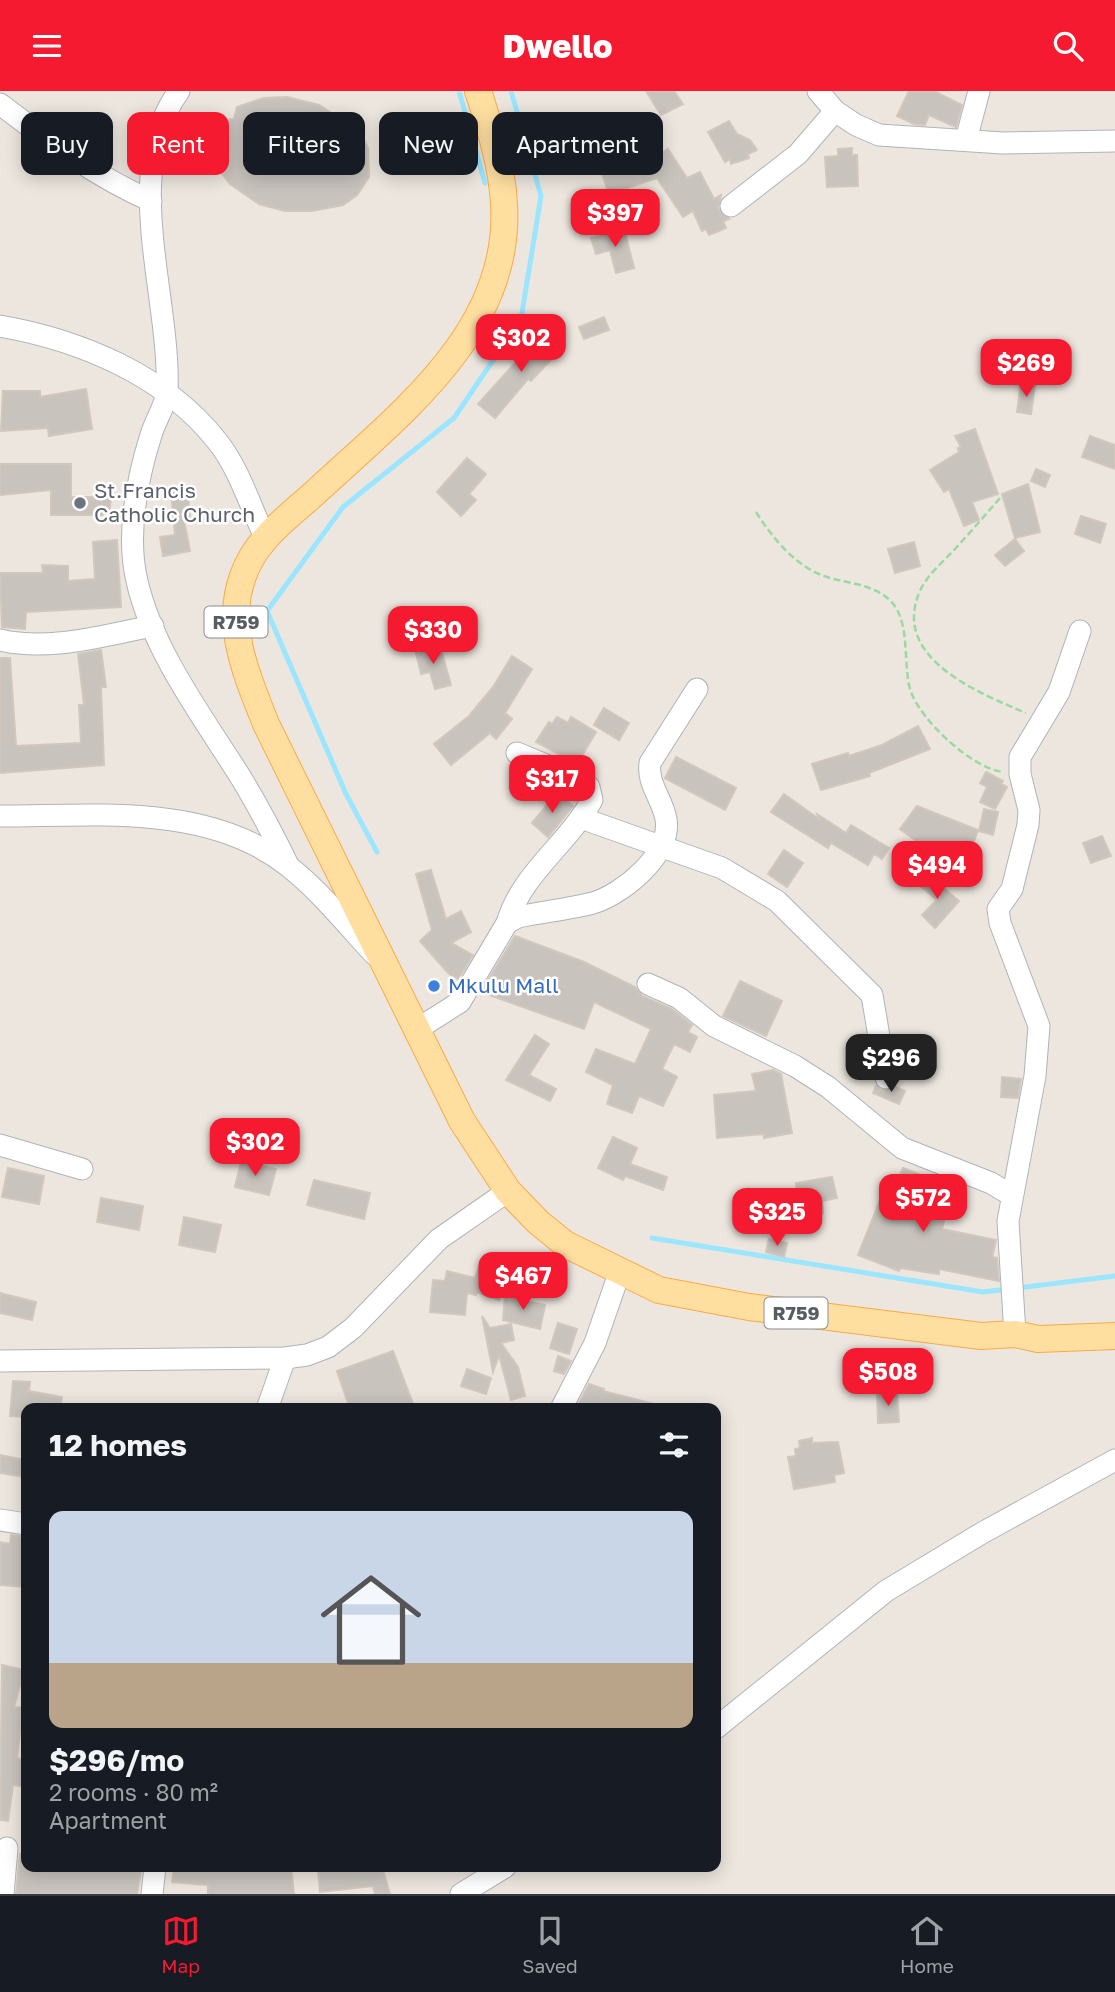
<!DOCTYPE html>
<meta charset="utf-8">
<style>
body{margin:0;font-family:"Golos Text",sans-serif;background:#20242c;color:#f1f3f6;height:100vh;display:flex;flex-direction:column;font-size:26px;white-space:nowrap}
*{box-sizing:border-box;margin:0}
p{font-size:23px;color:#9ea1a6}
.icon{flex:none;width:38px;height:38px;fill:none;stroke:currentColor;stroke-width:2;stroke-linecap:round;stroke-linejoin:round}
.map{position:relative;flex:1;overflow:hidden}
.drawer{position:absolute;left:21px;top:1312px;width:700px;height:469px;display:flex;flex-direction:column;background:#171b24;border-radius:14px;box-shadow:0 4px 18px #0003}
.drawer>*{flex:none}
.top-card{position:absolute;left:21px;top:21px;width:700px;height:63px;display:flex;gap:14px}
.price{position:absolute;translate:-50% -60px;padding:0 16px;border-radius:14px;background:#f61a30;color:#fff;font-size:23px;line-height:46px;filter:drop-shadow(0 2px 4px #0008)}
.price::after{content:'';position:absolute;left:50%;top:42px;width:21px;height:16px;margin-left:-10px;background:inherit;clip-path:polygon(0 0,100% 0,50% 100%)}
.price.on{background:#222;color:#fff}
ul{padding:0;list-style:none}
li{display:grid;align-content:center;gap:14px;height:371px;padding:0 28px}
li span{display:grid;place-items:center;height:217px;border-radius:14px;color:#555}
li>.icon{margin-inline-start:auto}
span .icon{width:126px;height:126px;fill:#fffc;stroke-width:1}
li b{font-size:30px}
h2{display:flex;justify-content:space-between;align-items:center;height:84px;padding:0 28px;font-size:30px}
.pill{padding:0 24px;border-radius:14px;background:#171b24;box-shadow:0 4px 18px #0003;font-size:24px;line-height:63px}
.pill.on{background:#f61a30;color:#fff}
header{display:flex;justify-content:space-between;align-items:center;height:91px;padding:0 28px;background:#f61a30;color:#fff;font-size:32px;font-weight:800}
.tabs{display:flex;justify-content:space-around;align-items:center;height:98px;border-top:2px solid #363941;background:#171b24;font-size:19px;color:#9ea1a6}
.tabs a{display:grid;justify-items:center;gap:4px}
.tabs .on{color:#f61a30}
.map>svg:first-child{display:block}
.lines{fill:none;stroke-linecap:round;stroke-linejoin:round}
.stream{stroke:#9be5ff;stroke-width:5}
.building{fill:#c9c3bd;stroke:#d1c7bc;stroke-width:2}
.minor-casing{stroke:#afb4b8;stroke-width:23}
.major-casing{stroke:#fca947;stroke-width:28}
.path{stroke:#9ad99f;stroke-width:2.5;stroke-dasharray:7 3.5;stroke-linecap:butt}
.minor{stroke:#fff;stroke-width:21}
.major{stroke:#ffdfa0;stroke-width:26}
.worship-dot{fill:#6b7280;stroke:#fff;stroke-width:2.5}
.shop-dot{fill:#3f7fe0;stroke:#fff;stroke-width:2.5}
.labels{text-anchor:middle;stroke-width:5;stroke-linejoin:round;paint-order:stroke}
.shield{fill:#fff;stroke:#898e90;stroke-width:2}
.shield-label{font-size:19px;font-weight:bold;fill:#575d61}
.worship-label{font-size:21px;fill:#5b616d;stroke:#fff;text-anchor:start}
.shop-label{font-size:21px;fill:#366cbe;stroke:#fff;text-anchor:start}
</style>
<header><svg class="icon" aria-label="menu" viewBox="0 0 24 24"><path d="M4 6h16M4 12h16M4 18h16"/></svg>Dwello<svg class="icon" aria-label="search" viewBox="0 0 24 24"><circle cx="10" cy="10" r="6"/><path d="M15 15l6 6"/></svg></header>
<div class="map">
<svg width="1115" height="1803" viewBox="0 0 1115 1803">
<rect width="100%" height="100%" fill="#ece6de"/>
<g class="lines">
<g class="stream">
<path d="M459,0l26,92"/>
<path d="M377,761l-31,-58 -79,-183 76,-104 111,-89 67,-99 20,-123 -30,-105"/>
<path d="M652,1147l331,54 25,-3"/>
<path d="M1018,1197l97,-12"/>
</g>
</g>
<g class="building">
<path d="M646,0h28l9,13 -22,11z"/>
<path d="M909,0h25l28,14 -6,22 -27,-12 -4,10 -11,-1 -17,-8z"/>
<path d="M287,6l32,8 26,17 18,16 5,10 1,29 -12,18 -14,10 -31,6h-27l-26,-7 -29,-20 -10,-13 4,-11 -13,-21 2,-13 7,-6 14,-1 3,-12 27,-9z"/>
<path d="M729,30l8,13 13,6 7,10 -9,4 1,4 -18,6 -1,-5 -5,3 -17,-30z"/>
<path d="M852,57v7h5l1,31 -31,1 -2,-30 13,-1v-7z"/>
<path d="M668,58l19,29 13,-6 14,27 7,-4 -3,13 11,11 -6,2 3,7 -17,7 -3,-6 -4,2 -9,-20 -10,6 -26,-39 -48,16 -10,-29 10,-4 -1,-4 14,-5 2,4 5,-1 6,16z"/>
<path d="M624,137l10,40 -18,5 -6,-23 -14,4 -5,-16z"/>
<path d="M604,226l5,13 -25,9 -5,-12z"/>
<path d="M544,240l18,17 -31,33 -3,-2 -33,39 -17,-14z"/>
<path d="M1021,292l14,2 -4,29 -14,-2z"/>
<path d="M86,298l6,40 -43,7 -1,-8 -47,3 2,-40h37v6z"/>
<path d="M975,338l23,65 -26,8 7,18 -15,6 -15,-37 -5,3 -14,-22 29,-18 -1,-4 3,-1 -6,-11z"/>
<path d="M1090,345l25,9v24l-33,-12z"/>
<path d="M467,367l19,16 -17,20 7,6 -15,16 -24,-24z"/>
<path d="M0,373h71v33h40l-2,18h-58v-25l-51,5z"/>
<path d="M1036,378l14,6 -5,12 -14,-6z"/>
<path d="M1028,393l12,48 -25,6 -13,-44z"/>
<path d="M188,401l2,29h-6l6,30 -27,5 -3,-19 15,-2 -4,-42z"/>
<path d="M1081,425l25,8 -6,19 -25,-9z"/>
<path d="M1015,448l9,12 -19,15 -10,-11z"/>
<path d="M117,449l4,67 -95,5 -1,17 -23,-2 -2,-54h43l-1,-8 26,1v15l27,-2 -2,-37z"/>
<path d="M914,451l6,24 -25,7 -7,-24z"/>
<path d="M434,554l2,10 6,-2 9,32 -16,4 -5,-17 -9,2 -6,-25z"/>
<path d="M101,559l5,37h-5l3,78 -104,8v-115h10l6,88 65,-3 -2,-38h5l-6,-51z"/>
<path d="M512,565l20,13 -27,44 7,6 -16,20 -6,-6 -39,32 -17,-21 35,-28 24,-29z"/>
<path d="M604,617l25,15 -10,17 -25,-15z"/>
<path d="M557,626l11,6 3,-6 25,15 -19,32 -41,-22 13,-20 3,2z"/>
<path d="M918,635l12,23 -61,24 1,3 -49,14 -9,-26 36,-11 1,3 33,-11z"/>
<path d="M676,666l60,31 -11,22 -60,-32z"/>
<path d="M986,681l17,9 -2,3 6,3 -12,22 -15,-7 7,-15 -7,-4z"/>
<path d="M557,702l16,13 -25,31 -16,-14z"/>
<path d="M784,703l35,25 -2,-5 29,19 5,-8 38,23 -7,11 -8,-5 -6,11 -37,-22 -3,5 -57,-36z"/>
<path d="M917,715l61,24 -13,37 -35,-16 -30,-22z"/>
<path d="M984,718l14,3 -5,23 -14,-4z"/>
<path d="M1102,745l9,20 -20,7 -8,-20z"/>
<path d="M784,759l19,13 -16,24 -19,-13z"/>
<path d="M431,779l15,49 15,-8 10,21 -20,11 22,12 -15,24 -9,-5 -29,-33 12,-11 -16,-56z"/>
<path d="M927,783l32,27 -24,27 -13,-13 15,-15 -19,-16z"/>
<path d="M515,845l69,26 51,25 7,9 30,13 20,16 -4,7 9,5 -7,15 -16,-8 -12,25 15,8 -14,29 -24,-10 -7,17 -25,-9 6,-19 -27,-13 10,-23 39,15 16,-35 -57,-27 -10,27 -103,-37z"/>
<path d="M740,890l42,20 -16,35 -43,-20z"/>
<path d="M535,944l14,9 -20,31 27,14 -6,12 -44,-21z"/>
<path d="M773,979l8,4 11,59 -28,5v-4l-47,4 -3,-43 42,-4 -4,-17z"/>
<path d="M1002,986l19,2 -3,19 -17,-1z"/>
<path d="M876,995l6,4 14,-3 9,4 -6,13 -26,-11z"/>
<path d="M613,1046l24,11 -7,16 37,13 -4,13 -38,-14 -2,4 -25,-12z"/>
<path d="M241,1070l35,8 -7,26 -34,-8z"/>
<path d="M8,1077l36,8 -5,28 -37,-7z"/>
<path d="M903,1077l40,16 -14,33 15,4 -2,8 54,11 -4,17 5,1 2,23 -60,-12v5l-39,-6 -1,3 -41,-16 29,-72 8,4z"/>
<path d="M832,1086l5,21 -15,3 1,12 -49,5 -30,-2 1,-20 17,1 1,-8 34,5 -1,-11z"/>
<path d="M314,1089l56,13 -6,26 -57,-14z"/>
<path d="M101,1107l42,8 -4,24 -42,-8z"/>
<path d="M184,1126l37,8 -6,27 -36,-7z"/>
<path d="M769,1148l18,4 -3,14 -18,-5z"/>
<path d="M482,1167l28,11 -11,31 -22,-8 -1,3 -9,-2 -2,22 -35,-3 3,-32 12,1 2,-10 28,7z"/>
<path d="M0,1202l36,9 -4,18 -32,-7z"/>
<path d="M505,1205l40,9 -5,24 -37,-9z"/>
<path d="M482,1225l8,12 21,-4 3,16 -13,3 17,24 7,29 -14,4 -12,-45 -6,17z"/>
<path d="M558,1232l19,6 -8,25 -19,-6z"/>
<path d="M393,1260l22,58h-65l-13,-38z"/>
<path d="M558,1265l13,5 -7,13 -10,-3z"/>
<path d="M467,1278l24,9 -5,16 -25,-8z"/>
<path d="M13,1290l17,1 -1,9 33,6 -2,12h-34v8l-16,-1z"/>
<path d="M589,1293l15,5 -1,2 51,13v5h-78z"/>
<path d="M897,1302l2,29 -21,1 -1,-29z"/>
<path d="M812,1347v5l26,-1 6,31 -10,2 1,7 -41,7 -6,-32 8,-1 -1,-7 5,-1 -1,-7z"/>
<path d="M0,1364l26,5v17l-26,-4z"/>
<path d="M11,1444l15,2v50l-26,-2v-43l10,2z"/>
<path d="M2,1574l22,5 -10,37 9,1 -6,50 9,2v27l-13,-2 -5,36 -8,-1z"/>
<path d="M20,1763l6,1v12h96l19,3 -4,24h-121z"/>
<path d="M174,1776h117l3,27h-86v-9l-36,-3z"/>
<path d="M382,1776l8,27h-15l-2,-8 -53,6 -2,-23z"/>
</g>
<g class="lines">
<g class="minor-casing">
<g id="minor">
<path d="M179,0c-59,81 -8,207 -12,300 -1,14 -12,30 -16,44 -14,44 -25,101 -14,146 16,71 68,139 106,200 16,27 31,55 45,84"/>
<path d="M818,0l17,20 21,14 23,10 124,8 112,-2"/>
<path d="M0,13c50,38 93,71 151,97"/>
<path d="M966,49l13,-49"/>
<path d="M731,115l67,-52 37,-43"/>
<path d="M0,235c80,14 165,49 217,115 22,27 33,65 48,96"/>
<path d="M0,549c49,12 104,-5 153,-14"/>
<path d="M0,725c94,0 209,-13 288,50 32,25 58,58 86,88"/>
<path d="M581,727l141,50 55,33 95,94 14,83"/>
<path d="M507,832c15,-50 60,-78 85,-123l-3,-13 -7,-7 -65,-27"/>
<path d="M648,893l31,14 35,28 81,40 33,21 74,61 89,35 20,12"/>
<path d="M416,939l44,-28 47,-79 11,-6c24,-5 51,-8 75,-14 30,-9 79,-49 73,-84 -4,-21 -19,-35 -16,-56l47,-74"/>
<path d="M0,1054l82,24"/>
<path d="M1015,1243l-7,-113 27,-145 4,-50 -39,-103 -2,-14 14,-20 16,-64 1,-15 -9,-36v-17l39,-65 21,-61"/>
<path d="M0,1270l285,-3 22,-3 21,-8 25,-19 86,-89 69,-48"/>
<path d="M267,1318l18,-51"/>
<path d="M561,1318l34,-66 25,-72"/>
<path d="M0,1429l26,4"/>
<path d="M716,1637l170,-137 96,-58 133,-73"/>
<path d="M3,1803l4,-46"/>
<path d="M152,1803l3,-27"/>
<path d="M461,1803l44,-27"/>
</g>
</g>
<g class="major-casing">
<path id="major" d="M478,0c12,37 24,74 26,113 8,126 -103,209 -186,286 -28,26 -62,48 -75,86 -19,51 5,102 23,148l196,397 46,70 30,31 27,22 94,46 90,17 232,29 34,-2 23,5 77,-3"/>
</g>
<g class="path">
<path d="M1000,407c-15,17 -30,35 -46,52 -12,13 -27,25 -34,41 -30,67 59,102 106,122"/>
<path d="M756,421c14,22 32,45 55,58 26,16 63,9 83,35 16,22 9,58 16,84 9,30 61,79 93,83"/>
</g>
<use href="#minor" class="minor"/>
<use href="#major" class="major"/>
</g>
<circle class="worship-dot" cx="80" cy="412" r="7"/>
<circle class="shop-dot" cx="434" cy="895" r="7"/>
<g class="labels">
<g class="shield">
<rect x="204.5" y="515.5" width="63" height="31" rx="5"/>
<rect x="764.5" y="1206.5" width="63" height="31" rx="5"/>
</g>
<g class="shield-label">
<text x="236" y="538">R759</text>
<text x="796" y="1229">R759</text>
</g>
<g class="worship-label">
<text x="94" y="407">St.Francis<tspan x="94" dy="24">Catholic Church</tspan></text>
</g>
<g class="shop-label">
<text x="448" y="902">Mkulu Mall</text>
</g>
</g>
</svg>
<b class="price" style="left:615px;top:158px">$397</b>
<b class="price" style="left:521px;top:283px">$302</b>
<b class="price" style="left:1026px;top:308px">$269</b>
<b class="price" style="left:433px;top:575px">$330</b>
<b class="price" style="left:552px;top:724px">$317</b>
<b class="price" style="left:937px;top:810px">$494</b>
<b class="price on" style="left:891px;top:1003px">$296</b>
<b class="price" style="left:255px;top:1087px">$302</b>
<b class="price" style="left:923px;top:1143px">$572</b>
<b class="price" style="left:777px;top:1157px">$325</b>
<b class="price" style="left:523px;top:1221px">$467</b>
<b class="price" style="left:888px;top:1317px">$508</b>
<div class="top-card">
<a class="pill">Buy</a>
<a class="pill on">Rent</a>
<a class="pill">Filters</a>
<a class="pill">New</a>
<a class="pill">Apartment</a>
</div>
<section class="drawer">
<h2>12 homes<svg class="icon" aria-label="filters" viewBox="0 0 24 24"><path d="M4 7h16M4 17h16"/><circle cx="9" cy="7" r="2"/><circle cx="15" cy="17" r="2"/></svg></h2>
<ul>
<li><span style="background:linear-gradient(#c9d6e8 70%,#b9a48a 0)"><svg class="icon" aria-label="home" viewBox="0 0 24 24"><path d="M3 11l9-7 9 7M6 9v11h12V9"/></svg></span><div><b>$296/mo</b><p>2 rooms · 80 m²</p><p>Apartment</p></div></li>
</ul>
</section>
</div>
<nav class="tabs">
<a class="on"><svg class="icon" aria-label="map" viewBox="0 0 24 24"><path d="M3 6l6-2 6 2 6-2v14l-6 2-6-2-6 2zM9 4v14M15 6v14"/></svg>Map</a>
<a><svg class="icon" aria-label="saved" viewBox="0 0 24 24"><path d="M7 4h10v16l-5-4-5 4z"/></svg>Saved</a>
<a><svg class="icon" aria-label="home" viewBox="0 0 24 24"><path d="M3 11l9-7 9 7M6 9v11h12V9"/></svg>Home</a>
</nav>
